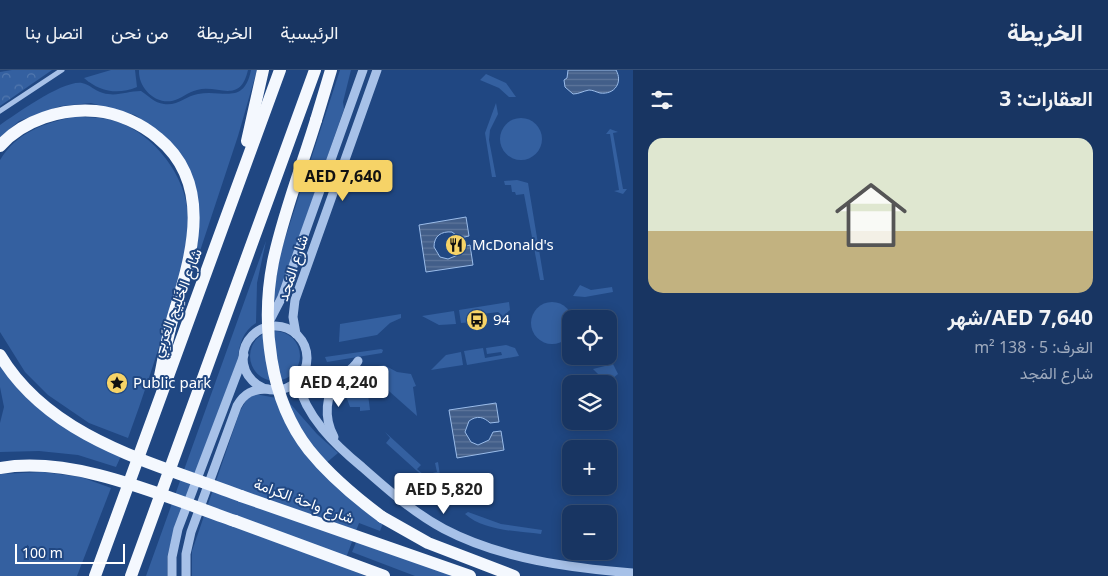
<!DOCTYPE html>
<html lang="ar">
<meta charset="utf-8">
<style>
body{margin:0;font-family:"Noto Sans",Vazirmatn,sans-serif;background:#213d68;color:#f1f3f6;direction:rtl;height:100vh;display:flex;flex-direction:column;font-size:19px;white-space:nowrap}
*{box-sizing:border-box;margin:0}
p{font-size:16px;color:#9fabbe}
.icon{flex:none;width:28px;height:28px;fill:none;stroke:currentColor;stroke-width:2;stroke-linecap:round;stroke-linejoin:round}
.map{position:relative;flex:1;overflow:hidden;direction:ltr}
.details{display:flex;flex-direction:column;background:#183562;width:475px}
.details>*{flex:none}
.buttons{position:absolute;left:562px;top:240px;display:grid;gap:10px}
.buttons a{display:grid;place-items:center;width:55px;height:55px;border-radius:10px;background:#183562;box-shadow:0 2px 12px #0003,0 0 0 1px #365077;font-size:25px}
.scale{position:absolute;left:15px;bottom:12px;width:110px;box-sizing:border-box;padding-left:5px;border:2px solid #fff;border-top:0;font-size:14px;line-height:18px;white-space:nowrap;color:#fff;-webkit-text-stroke:4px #204782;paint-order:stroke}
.price{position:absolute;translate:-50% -42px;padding:0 11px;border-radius:5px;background:#fff;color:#222;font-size:16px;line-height:32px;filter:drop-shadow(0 1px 2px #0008)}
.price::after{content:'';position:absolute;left:50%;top:30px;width:15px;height:11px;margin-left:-8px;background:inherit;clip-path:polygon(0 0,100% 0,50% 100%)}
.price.on{background:#f6d367;color:#111}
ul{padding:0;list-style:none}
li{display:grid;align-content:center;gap:10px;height:265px;padding:0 15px}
li span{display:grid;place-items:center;height:155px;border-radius:15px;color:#555}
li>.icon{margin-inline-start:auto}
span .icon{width:90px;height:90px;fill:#fffc;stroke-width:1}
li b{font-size:21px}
h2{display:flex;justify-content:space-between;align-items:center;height:60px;padding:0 15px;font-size:21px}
header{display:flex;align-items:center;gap:30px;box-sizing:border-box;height:70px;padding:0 25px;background:#183562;border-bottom:1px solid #365077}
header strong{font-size:24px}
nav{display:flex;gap:28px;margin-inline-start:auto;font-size:18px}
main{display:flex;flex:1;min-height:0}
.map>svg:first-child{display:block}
.green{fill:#3460a0}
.forest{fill:url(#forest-crowns)}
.water{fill:url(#water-rules);stroke:#9abcea}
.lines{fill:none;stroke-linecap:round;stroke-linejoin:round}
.minor{stroke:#a7c1e8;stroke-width:5}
.tertiary{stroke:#a7c1e8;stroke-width:9}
.trunk{stroke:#f4f8fe;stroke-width:12}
.trunk-bridge{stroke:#f4f8fe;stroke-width:12}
.labels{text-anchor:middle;stroke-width:4;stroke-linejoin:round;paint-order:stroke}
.poi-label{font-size:15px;fill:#fff;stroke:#204782;text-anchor:start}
.street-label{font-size:15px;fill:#fff;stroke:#204782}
</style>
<header>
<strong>الخريطة</strong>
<nav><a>الرئيسية</a><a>الخريطة</a><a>من نحن</a><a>اتصل بنا</a></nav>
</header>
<main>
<section class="details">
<h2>العقارات: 3<svg class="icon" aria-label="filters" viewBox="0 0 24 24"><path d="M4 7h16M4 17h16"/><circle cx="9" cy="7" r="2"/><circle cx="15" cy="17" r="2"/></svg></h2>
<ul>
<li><span style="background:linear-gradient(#dfe7d0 60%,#c2b280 0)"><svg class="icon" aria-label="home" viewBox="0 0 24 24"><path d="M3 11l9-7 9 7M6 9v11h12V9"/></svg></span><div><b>AED 7,640/شهر</b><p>الغرف: 5 · 138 m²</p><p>شارع المَجد</p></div></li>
</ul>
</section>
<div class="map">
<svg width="633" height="506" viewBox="0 0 633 506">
<defs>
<pattern id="forest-crowns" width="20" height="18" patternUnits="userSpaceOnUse" patternTransform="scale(1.25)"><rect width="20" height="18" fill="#3460a0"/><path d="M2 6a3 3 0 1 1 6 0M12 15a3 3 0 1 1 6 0" fill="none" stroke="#5278ae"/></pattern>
<pattern id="water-rules" width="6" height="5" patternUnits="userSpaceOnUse" patternTransform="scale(1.25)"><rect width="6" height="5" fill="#425e89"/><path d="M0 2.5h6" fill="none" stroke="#5e769b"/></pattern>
</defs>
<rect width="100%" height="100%" fill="#204782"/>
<g class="green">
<path d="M111,0h24l2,17c-19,8 -37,5 -53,-9z"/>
<path d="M139,0h109c-8,35 -30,14 -51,20 -9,2 -16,9 -25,11 -18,3 -34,-14 -33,-31z"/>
<path d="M251,0h6l-19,66 -71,215 31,-109 -24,-96 -15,-15 -24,-16 -44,-12 -30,3 -42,15 -19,17v-13c16,-11 63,-45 82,-42 7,1 13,8 21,10 14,4 24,-2 38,-2 8,5 13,12 23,13 14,2 22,-8 34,-10 24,-5 46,12 53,-24z"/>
<path d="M340,0h11l-8,32 1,7 -64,183 -8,13 8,-51z"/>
<path d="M486,4l20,9 10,14h-7l-10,-9 -19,-8z"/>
<path d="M496,33l2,11 -8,16 -1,10 7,37h-4l-7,-44z"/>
<path d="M73,47c12,0 26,0 38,3 37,9 71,49 76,87 4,36 -8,74 -18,108 -13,42 -26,82 -41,123l-39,-15 -41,-28 -23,-23 -25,-40v-172c16,-27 44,-37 73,-43z"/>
<circle cx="521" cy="69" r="21"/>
<path d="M610,59l8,3 -5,1 10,56h4l-4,5 -9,-3 5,-1 -9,-56h-4z"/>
<path d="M517,110l11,3 16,97h-4l-16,-86 -8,1 -1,-3h-3l-1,-7h-6l-1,-4z"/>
<path d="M266,171l-9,42 -1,40c-13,8 -17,21 -18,36l-63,167 -8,31v19h-21z"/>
<path d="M580,215l11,5 21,-3 1,5 -28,5 -12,-1z"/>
<circle cx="552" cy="253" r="21"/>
<path d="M509,232l1,8 -7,6 -5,-4 -23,3 -3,7 -11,1 -2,-13z"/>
<path d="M454,241l2,13 -17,1 -17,-9z"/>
<path d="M401,244v4l-11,5 -13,12 -38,7 1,-18z"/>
<circle cx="275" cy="286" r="25"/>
<path d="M506,275l9,3 4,8 -52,9 -3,-14 19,-3 2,10 17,-3 -1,-3 -14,2 -1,-6z"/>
<path d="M381,279l2,1 -1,3 -55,9 -2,-5z"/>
<path d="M461,282l2,13 -32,5 15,-15z"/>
<path d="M0,294c27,47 73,69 121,92l-5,11 -38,-12 -39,-4 -39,1v-29l4,-16 -4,-20z"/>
<path d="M613,294l5,10 -11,9 -14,-14z"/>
<path d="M384,295l13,7 14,2 5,12 -3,1 4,29 -36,-32 -5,-15 2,-3z"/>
<path d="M360,307l1,3 5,-1 4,31 -10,1v-4h-10l-8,-22 7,-7z"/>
<path d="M255,324l32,6 30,34 21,19 -19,16 64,54 -3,8 -21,-8 -16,43 22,10h-173v-25l48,-140 7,-12z"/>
<path d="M385,362l36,33 -4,4 7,6 13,-3 -2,-9 3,-1 4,27 -11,-12 -4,3 -41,-37 4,-5z"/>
<path d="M43,402l38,5 30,11 -34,88h-77v-102z"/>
<path d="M468,442l33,12 41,6 -1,4c-24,-3 -57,-3 -76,-20z"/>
<path d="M357,470l108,36h-50l-63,-24z"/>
</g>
<path class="forest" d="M12,0h40l-52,36v-34z"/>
<g class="water">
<path d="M568,0h48c7,12 -1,25 -16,23 -4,-1 -7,-3 -11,-3 -6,1 -10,4 -16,4l-8,-7 -1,-7 3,-2z"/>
<path d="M466,147l3,19 -9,2 -8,-6c-11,-1 -18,4 -18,15l6,10 8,2 10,-4 4,-8 8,-2 3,20 -47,7 -7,-47z"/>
<path d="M496,333l3,19 -9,1c-6,-6 -13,-8 -21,-2l-4,11 6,10 7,3 11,-5 4,-8 8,-1 3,19 -47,8 -8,-48z"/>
</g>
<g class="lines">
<path class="minor" d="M0,41l62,-41"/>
<g class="tertiary">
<path d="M269,252l13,-25 81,-227"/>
<circle cx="275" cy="288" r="32"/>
<path d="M296,264l-3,-17 2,-17 82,-230"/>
<path d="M297,310c9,37 37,64 65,87 26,23 52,46 82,62 57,30 126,39 189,44"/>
<path d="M334,367c-10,-18 -10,-44 7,-60 6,-5 13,-9 17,-16"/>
<path d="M172,506v-19l6,-28 66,-174"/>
<path d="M186,506v-22l5,-22 46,-126c7,-13 16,-17 31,-17"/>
</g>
<g class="trunk">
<path d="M316,50l15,-50"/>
<path d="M247,71l16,-71"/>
<path d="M0,76c23,-26 62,-38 96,-35 22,2 46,13 62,27 54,44 35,113 18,169 -8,24 -12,50 -17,74"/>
<path d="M241,426l229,80"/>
<path d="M382,447l46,26 86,33"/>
<path d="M235,451l149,55"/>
<path d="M95,506l185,-506"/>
<path d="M131,506l184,-506"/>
</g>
<g class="trunk-bridge">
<path d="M316,50c-14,46 -33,94 -43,142 -12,61 -4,137 36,188 21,26 46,47 73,67"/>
<path d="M0,285c50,84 154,108 241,141"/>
<path d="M0,398c75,-13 165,29 235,53"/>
</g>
</g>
<defs>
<g id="restaurant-disc" transform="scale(1.125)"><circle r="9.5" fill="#f6d367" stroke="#204782"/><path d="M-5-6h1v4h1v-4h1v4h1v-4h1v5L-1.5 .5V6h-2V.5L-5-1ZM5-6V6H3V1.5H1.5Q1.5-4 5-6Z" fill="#111"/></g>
<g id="bus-disc" transform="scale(1.125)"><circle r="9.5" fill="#f6d367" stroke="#204782"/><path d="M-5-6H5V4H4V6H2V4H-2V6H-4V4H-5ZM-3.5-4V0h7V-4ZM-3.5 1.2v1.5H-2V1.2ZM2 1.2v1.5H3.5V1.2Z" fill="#111"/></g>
<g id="sight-disc" transform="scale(1.125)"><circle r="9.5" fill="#f6d367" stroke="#204782"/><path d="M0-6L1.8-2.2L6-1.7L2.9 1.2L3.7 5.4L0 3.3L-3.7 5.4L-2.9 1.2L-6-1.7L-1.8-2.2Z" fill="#111"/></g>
</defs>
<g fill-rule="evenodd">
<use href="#restaurant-disc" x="456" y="175"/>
<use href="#bus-disc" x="477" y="250"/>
<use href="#sight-disc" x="117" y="313"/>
</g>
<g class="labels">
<g class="poi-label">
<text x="472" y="180">McDonald's</text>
<text x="493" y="255">94</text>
<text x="133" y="318">Public park</text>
</g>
<g class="street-label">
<text transform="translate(293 198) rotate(-72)" y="5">شارع المَجد</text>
<text transform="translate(177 233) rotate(-69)" y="5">شارع الخَلِيج العَربِي</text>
<text transform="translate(304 431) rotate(20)" y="5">شارع واحة الكرامة</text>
</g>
</g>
</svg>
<div class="buttons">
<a><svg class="icon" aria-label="locate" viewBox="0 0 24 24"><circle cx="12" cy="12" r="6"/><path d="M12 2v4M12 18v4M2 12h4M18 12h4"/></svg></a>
<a><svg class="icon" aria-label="layers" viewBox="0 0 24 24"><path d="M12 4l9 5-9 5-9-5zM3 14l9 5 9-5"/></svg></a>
<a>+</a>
<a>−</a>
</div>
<div class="scale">100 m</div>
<b class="price on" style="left:343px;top:132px">AED 7,640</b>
<b class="price" style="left:339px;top:338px">AED 4,240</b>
<b class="price" style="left:444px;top:445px">AED 5,820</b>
</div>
</main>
